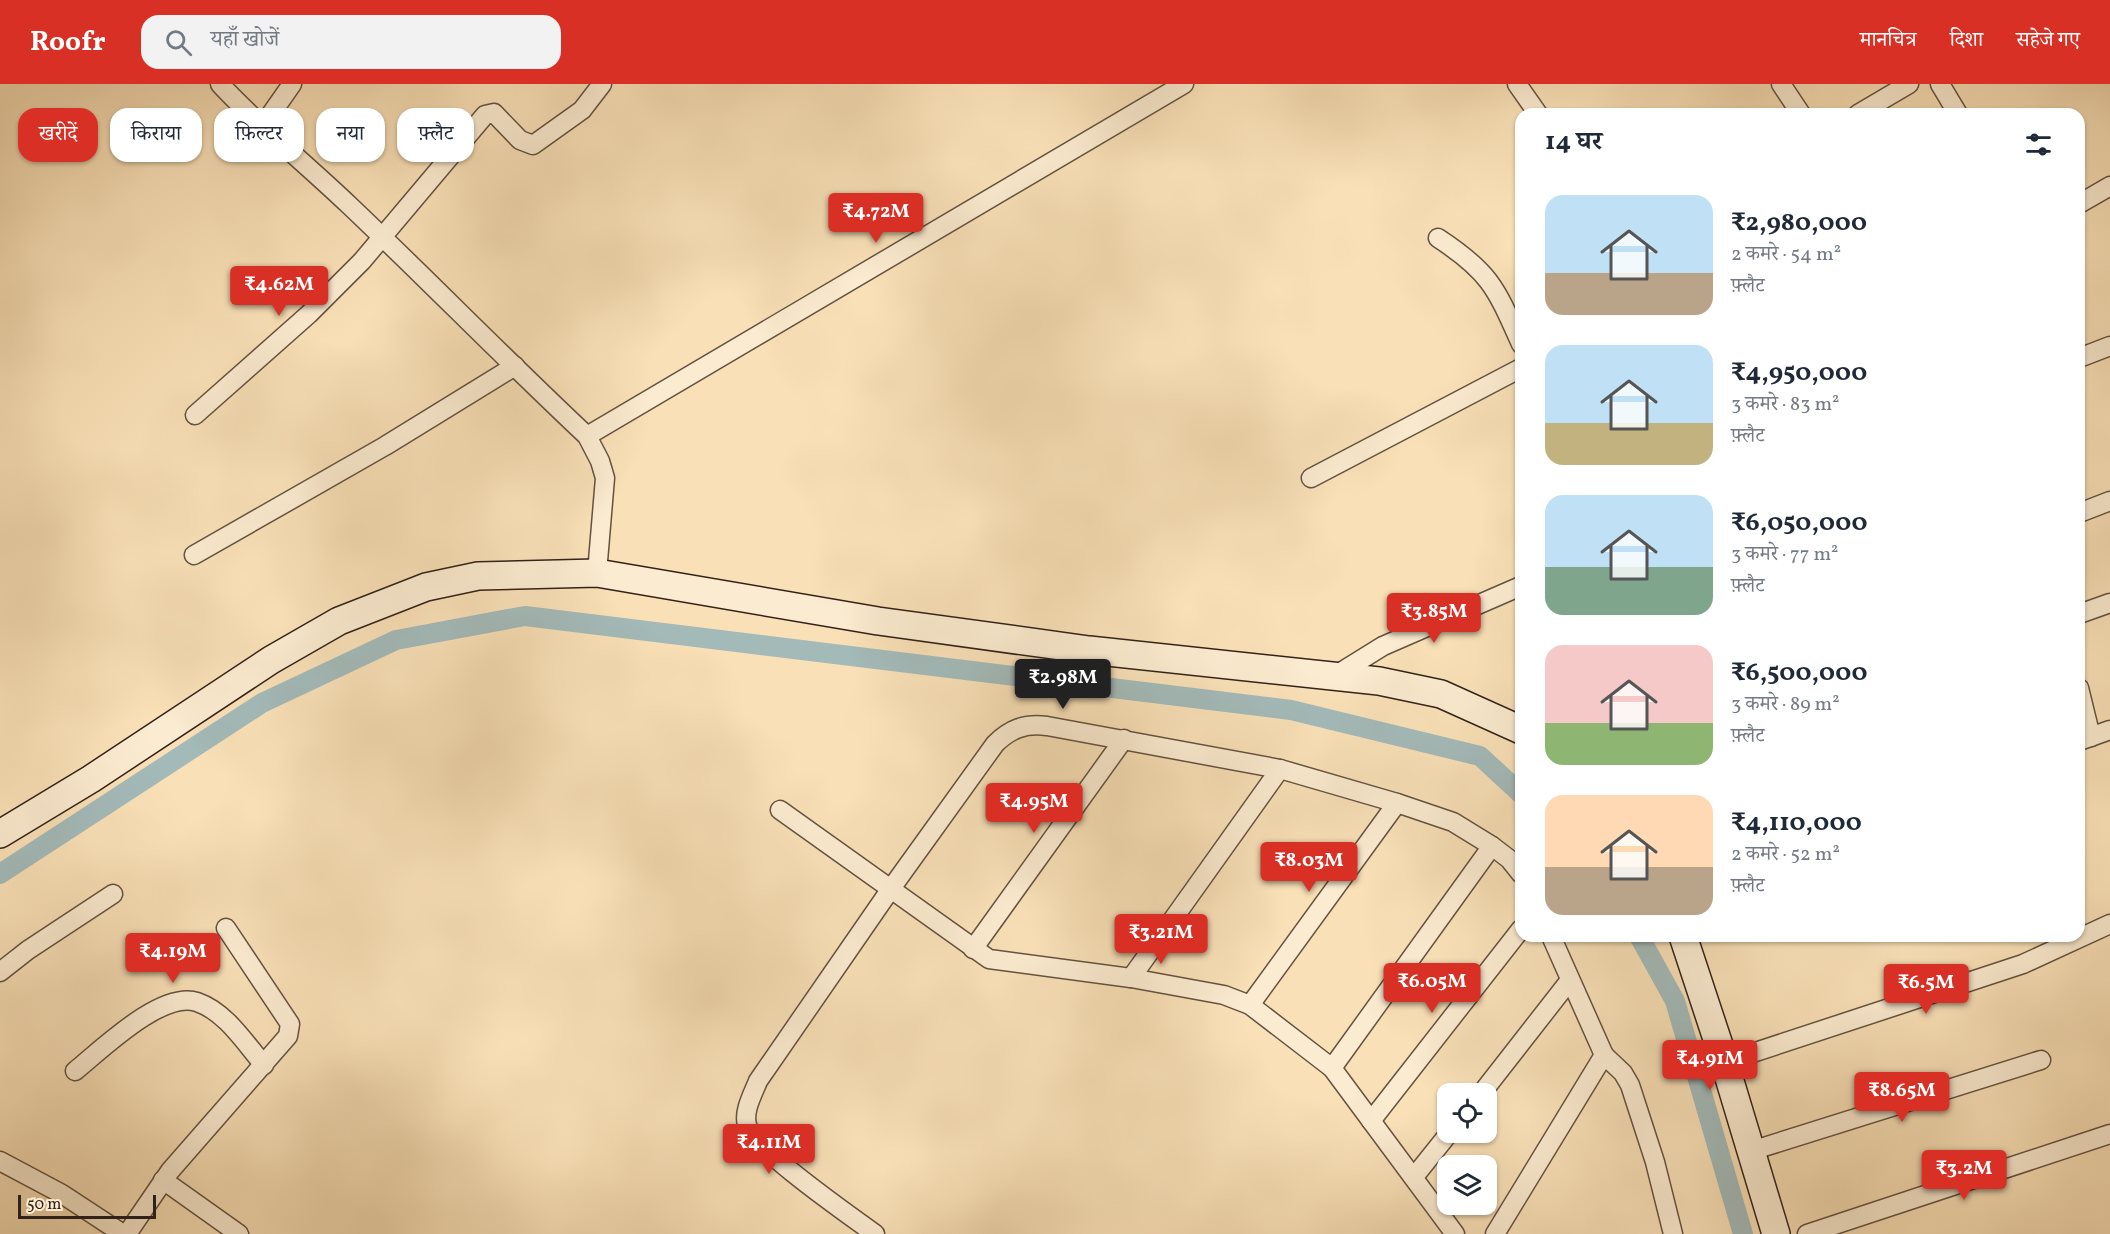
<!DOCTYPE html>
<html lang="hi">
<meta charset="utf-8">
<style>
body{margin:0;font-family:Vollkorn,"Noto Serif Devanagari",serif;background:#f2f2f3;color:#1f2937;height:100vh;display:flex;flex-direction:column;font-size:22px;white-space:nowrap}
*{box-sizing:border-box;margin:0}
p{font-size:20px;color:#747a83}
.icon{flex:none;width:33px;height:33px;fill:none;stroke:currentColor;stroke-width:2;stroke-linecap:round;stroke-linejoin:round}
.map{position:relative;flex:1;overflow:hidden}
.side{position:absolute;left:1515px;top:24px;width:570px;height:834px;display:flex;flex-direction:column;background:#fff;border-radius:18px;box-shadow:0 2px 4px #0004}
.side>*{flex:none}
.hud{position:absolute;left:18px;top:24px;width:570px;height:54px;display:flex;gap:12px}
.buttons{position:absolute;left:1437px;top:999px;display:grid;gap:12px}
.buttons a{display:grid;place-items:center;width:60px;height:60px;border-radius:12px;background:#fff;box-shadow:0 2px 4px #0004;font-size:30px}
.scale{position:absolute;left:18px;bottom:15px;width:138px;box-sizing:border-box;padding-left:6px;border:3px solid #322219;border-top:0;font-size:16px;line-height:21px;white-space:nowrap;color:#322219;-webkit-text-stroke:4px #fbebd0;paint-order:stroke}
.price{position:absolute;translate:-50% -51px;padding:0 14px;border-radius:6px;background:#d93025;color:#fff;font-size:20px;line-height:39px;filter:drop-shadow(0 2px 3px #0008)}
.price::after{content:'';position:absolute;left:50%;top:36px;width:18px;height:14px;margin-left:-9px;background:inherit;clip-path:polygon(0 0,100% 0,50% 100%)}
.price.active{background:#222;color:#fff}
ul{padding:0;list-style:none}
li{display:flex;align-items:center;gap:18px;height:150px;padding:0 30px}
li span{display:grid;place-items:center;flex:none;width:168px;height:120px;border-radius:18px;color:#555}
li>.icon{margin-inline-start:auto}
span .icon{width:72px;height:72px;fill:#fffc;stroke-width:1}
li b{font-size:26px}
h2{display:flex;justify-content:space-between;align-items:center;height:72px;padding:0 30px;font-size:26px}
.tag{padding:0 21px;border-radius:18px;background:#fff;box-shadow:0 2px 4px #0004;font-size:21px;line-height:54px}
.tag.active{background:#d93025;color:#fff}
header{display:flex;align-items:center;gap:36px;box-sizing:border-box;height:84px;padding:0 30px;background:#d93025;color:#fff}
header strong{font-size:28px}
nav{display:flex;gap:33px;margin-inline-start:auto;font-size:21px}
.search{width:420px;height:54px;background:#f2f2f3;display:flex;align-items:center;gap:15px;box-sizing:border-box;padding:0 21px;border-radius:18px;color:#747a83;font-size:22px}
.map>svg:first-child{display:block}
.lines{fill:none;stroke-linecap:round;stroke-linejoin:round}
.canal{stroke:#a3bab9;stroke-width:20}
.street-casing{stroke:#645240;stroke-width:21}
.secondary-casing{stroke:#322219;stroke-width:30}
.street{stroke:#fbebd0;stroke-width:18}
.secondary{stroke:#fbebd0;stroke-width:27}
</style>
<header>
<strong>Roofr</strong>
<div class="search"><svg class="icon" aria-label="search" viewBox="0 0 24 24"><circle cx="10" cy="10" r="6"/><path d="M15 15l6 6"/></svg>यहाँ खोजें</div>
<nav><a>मानचित्र</a><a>दिशा</a><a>सहेजे गए</a></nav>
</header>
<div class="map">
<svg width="2110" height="1150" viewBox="0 0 2110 1150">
<rect width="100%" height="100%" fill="#f9e0b7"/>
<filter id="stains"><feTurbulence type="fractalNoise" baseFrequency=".00333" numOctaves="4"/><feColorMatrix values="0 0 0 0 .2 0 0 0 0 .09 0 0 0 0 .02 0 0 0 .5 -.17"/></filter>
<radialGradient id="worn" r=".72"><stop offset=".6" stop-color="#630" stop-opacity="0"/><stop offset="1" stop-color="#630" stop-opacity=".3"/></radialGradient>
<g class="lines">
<g class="canal">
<path d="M0,790l262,-171 134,-63 129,-24 766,94 189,46 41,38"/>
<path d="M1639,852l36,65 68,233"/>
</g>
<g class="street-casing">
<g id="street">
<path d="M220,0c40,43 86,80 129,121 80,76 157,155 238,231l13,25 5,17 -8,95"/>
<path d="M1517,0l21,30"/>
<path d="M1781,0l20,30"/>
<path d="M1940,0l18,30"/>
<path d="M1858,30l51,-30"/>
<path d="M262,43l30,-43"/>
<path d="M2079,120l31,-18"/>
<path d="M1438,154c52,34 58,50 83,106"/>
<path d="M2079,274l31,-12"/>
<path d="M195,331l114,-101 53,-53 123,-146 9,-2 26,27 13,5 49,-35 20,-26"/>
<path d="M587,352l597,-352"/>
<path d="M1311,394l210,-110"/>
<path d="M2079,429l31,-12"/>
<path d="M194,471l191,-109 130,-80"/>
<path d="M2079,530l31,-11"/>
<path d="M1333,593l50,-31 138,-60"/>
<path d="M2079,604l12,49"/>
<path d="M2079,657l31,-11"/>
<path d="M780,726l209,149 142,19 93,17 26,10 82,63 123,166"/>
<path d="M1551,852l53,119 19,18 7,12 25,77 18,72"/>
<path d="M973,865l151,-210"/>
<path d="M0,888l28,-22 85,-56"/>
<path d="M1131,894l149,-209"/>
<path d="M1250,921l147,-202"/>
<path d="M1725,978l298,-98 87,-40"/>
<path d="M1332,984l160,-222"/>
<path d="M75,987c26,-21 87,-81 122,-69 29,10 48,41 67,63"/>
<path d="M1481,1010l89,-114"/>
<path d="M1371,1037l150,-192"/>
<path d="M1751,1067l290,-91"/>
<path d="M0,1077l62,33 61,40"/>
<path d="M1414,1093l36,-45"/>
<path d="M163,1096l76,54"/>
<path d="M127,1150l43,-63 118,-135 2,-12 -64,-96"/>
<path d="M875,1150c-24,-18 -121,-84 -128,-109 -4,-14 6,-31 11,-44l132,-191 105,-146c15,-15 30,-21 52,-18l233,43 117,34 56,19 39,24 17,13 12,15"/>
<path d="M1495,1150l109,-179"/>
<path d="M1807,1150l303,-100"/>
</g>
</g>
<g class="secondary-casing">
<g id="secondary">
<path d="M0,750l91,-55 180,-119 68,-39 87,-34 52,-11 119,-3 281,48 211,29 290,31 62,13 80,36"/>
<path d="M1683,852l37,112 56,186"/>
</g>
</g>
<use href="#street" class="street"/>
<use href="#secondary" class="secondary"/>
</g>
<rect width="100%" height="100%" filter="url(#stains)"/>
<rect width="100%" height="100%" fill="url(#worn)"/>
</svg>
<div class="buttons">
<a><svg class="icon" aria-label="locate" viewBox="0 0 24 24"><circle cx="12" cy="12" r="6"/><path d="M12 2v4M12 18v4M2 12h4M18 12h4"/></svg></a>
<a><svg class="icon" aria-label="layers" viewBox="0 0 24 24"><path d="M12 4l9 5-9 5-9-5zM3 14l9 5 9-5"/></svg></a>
</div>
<div class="scale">50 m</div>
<b class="price" style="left:876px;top:160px">₹4.72M</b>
<b class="price" style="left:279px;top:233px">₹4.62M</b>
<b class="price" style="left:1434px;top:560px">₹3.85M</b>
<b class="price active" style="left:1063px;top:626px">₹2.98M</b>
<b class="price" style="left:1034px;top:750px">₹4.95M</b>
<b class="price" style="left:1309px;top:809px">₹8.03M</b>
<b class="price" style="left:1161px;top:881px">₹3.21M</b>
<b class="price" style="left:173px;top:900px">₹4.19M</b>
<b class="price" style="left:1432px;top:930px">₹6.05M</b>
<b class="price" style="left:1926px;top:931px">₹6.5M</b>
<b class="price" style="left:1710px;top:1007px">₹4.91M</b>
<b class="price" style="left:1902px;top:1039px">₹8.65M</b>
<b class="price" style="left:769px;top:1091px">₹4.11M</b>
<b class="price" style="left:1964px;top:1117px">₹3.2M</b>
<div class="hud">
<a class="tag active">खरीदें</a>
<a class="tag">किराया</a>
<a class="tag">फ़िल्टर</a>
<a class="tag">नया</a>
<a class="tag">फ़्लैट</a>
</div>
<section class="side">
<h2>14 घर<svg class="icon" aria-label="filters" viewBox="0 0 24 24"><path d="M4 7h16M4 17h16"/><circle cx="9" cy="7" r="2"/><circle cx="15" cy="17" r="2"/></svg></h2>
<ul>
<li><span style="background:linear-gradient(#bfe0f5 65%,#b9a48a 0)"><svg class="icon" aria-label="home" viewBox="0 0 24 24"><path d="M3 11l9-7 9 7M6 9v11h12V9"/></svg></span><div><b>₹2,980,000</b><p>2 कमरे · 54 m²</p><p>फ़्लैट</p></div></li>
<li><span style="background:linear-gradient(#bfe0f5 65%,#c2b280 0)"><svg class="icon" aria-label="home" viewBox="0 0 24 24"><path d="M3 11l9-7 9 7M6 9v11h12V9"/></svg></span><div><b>₹4,950,000</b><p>3 कमरे · 83 m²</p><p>फ़्लैट</p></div></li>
<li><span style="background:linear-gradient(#bfe0f5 60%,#7fa58c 0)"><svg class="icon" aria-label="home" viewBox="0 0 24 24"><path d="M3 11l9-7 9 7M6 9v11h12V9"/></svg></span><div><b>₹6,050,000</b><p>3 कमरे · 77 m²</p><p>फ़्लैट</p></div></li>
<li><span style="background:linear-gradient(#f6c9c9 65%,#8fb573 0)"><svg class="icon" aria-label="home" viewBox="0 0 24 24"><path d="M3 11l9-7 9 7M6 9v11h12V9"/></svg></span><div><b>₹6,500,000</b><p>3 कमरे · 89 m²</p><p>फ़्लैट</p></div></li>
<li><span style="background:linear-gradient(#ffd9b3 60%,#b9a48a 0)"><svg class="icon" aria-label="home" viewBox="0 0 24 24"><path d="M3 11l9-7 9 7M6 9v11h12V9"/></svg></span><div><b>₹4,110,000</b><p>2 कमरे · 52 m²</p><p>फ़्लैट</p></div></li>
</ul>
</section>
</div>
